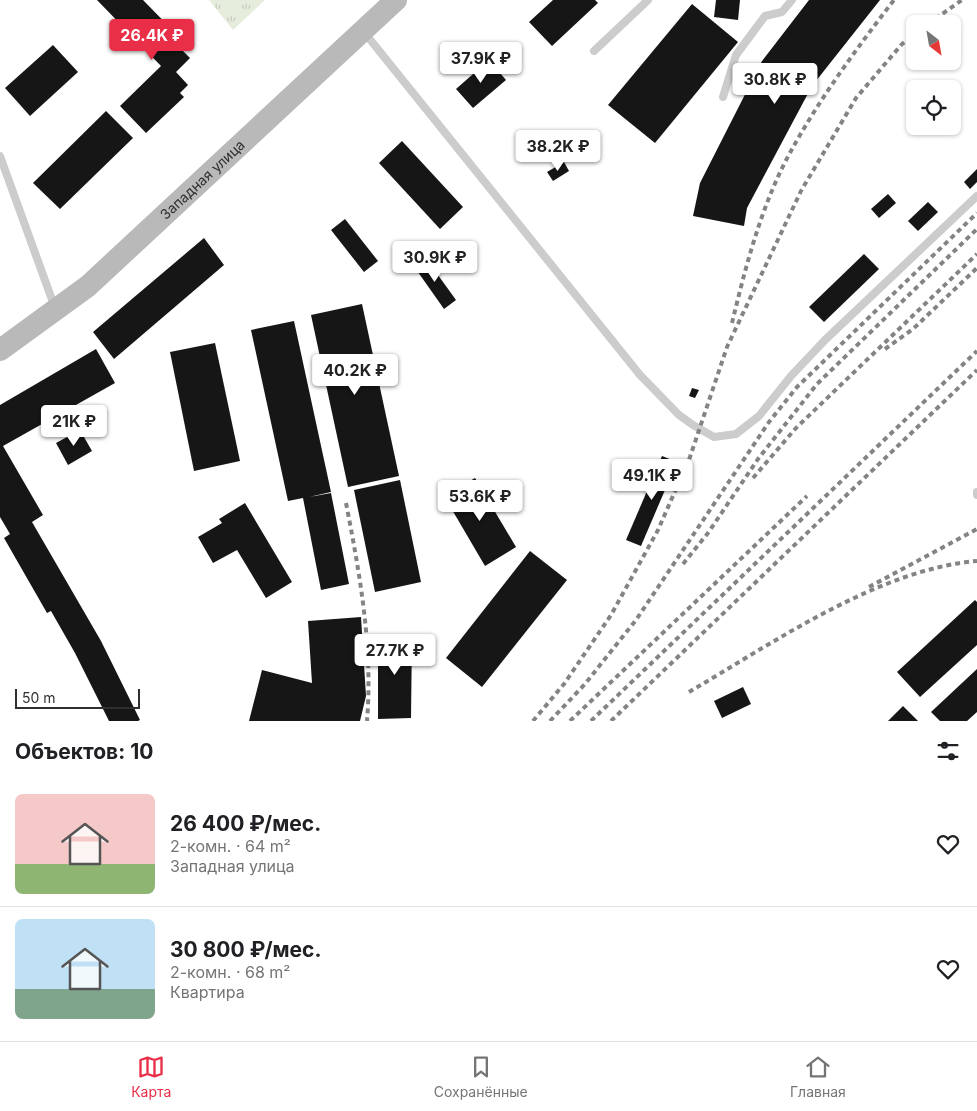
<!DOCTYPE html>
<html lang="ru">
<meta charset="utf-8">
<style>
body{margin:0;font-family:Inter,sans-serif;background:#f6f6f6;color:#202124;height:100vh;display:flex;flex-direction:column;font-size:19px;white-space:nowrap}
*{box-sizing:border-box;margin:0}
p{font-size:16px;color:#757577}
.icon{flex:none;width:28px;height:28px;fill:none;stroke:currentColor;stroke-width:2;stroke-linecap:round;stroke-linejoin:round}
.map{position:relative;height:721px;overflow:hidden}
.details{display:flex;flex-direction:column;background:#fff;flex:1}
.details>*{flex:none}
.needle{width:32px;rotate:149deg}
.fabs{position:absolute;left:906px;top:15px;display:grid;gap:10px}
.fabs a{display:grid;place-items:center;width:55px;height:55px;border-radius:8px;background:#fff;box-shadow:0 1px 4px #0004;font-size:25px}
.scale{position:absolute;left:15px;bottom:12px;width:125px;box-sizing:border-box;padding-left:5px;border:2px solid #2f2f2f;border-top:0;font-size:14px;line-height:18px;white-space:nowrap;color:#2f2f2f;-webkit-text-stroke:4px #fff;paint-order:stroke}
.price{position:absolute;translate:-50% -42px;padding:0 11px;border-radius:5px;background:#fff;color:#222;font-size:16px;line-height:32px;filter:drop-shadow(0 1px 2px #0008)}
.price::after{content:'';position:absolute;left:50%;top:30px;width:15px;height:11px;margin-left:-8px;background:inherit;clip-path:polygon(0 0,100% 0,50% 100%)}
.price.active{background:#e92f47;color:#fff}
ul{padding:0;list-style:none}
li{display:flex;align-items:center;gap:15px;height:125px;padding:0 15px}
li+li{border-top:1px solid #e0e0e0}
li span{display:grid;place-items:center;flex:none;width:140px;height:100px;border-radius:8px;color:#555}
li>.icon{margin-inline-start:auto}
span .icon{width:60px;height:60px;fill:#fffc;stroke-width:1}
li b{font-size:21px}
h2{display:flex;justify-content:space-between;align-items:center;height:60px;padding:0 15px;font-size:21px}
.tabs{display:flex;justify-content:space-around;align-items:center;height:70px;border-top:1px solid #e0e0e0;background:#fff;font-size:14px;color:#757577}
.tabs a{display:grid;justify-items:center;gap:2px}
.tabs .active{color:#e92f47}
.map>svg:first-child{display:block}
.grass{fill:url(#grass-tufts)}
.building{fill:#161616}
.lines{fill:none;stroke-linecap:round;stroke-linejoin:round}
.lane{stroke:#ccc;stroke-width:8}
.secondary{stroke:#b9b9b9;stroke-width:22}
.rail{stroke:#848484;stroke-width:4;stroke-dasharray:5 4;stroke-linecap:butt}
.labels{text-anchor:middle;stroke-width:5;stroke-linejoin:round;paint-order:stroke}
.street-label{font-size:14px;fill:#2f2f2f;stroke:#fff}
</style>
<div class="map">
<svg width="977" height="721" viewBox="0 0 977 721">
<defs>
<pattern id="grass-tufts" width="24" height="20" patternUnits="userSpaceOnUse" patternTransform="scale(1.25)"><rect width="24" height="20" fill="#e6eddd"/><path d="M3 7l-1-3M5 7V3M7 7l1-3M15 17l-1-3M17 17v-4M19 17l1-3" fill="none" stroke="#c6ccbe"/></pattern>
</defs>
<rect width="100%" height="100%" fill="#fff"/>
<path class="grass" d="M209,0h56l-32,30z"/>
<g class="building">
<path d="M97,0h46l44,45 -5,5 8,8 -14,14 12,13 -8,8 4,4 -38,36 -26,-27 41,-40z"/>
<path d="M553,0h42l3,3 -46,43 -23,-24z"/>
<path d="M716,0h24l-2,20 -24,-3z"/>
<path d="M809,0h71l-68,86 -65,122 -3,18 -51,-10 7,-33 62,-122z"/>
<path d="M692,4l46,38 -83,101 -47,-38z"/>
<path d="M53,45l25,27 -48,44 -25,-28z"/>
<path d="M489,60l17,20 -33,28 -17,-19z"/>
<path d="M106,111l27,27 -73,71 -27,-26z"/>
<path d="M402,141l61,66 -23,22 -61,-66z"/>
<path d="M564,162l5,9 -16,10 -6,-9z"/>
<path d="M977,169v13l-7,7 -6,-7z"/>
<path d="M888,194l8,9 -17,15 -8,-9z"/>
<path d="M928,202l10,10 -20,19 -10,-10z"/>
<path d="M345,219l33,42 -14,11 -33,-42z"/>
<path d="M204,238l20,27 -110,94 -21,-27z"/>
<path d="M864,254l15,15 -55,53 -15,-15z"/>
<path d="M425,257l31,43 -12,9 -31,-44z"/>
<path d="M362,304l37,172 -51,11 -37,-172z"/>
<path d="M294,321l37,171 -22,5 22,-4 18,91 -28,6 -18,-92 -15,3 -37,-171z"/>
<path d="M215,343l25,118 -46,10 -24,-119z"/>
<path d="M96,349l19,34 -112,63 40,69 -11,7 69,119 39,79 -2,1h-29l-34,-68 -24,-42 -4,2 -43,-75 6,-4 -10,-17v-112z"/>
<path d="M692,388l7,2 -4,8 -6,-2z"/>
<path d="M80,430l12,21 -24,14 -12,-22z"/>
<path d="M662,456l15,6 -36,84 -15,-6z"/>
<path d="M475,478l41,69 -31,19 -41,-70z"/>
<path d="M400,480l21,102 -46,10 -21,-102z"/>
<path d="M245,503l47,79 -26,16 -29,-48 -24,13 -15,-26 24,-14 -3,-4z"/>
<path d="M530,551l37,29 -85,107 -36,-29z"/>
<path d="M975,600l2,2v43l-57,52 -23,-25z"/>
<path d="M361,617l5,79 -6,25h-111l13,-51 50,13 -4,-62z"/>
<path d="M378,634h34l-1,84 -33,1z"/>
<path d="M977,669v43l-10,9h-27l-9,-9z"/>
<path d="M743,687l8,17 -29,14 -8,-17z"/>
<path d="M903,706l15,15h-30z"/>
</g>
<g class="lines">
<g class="lane">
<path d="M364,32l276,343 39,40 14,10 21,12 22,-3 23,-18 32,-40 34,-36 152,-144"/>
<path d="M594,51l54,-51"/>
<path d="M723,97l13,-42 29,-39 17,-4 10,-12"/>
<path d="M0,156l55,152"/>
<path d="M977,492v3"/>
</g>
<path class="secondary" id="s1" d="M0,350l88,-64 308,-286"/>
<g class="rail">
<path d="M928,24l34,-24"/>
<path d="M732,323c14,-58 30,-120 59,-172 29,-53 66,-103 103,-151"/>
<path d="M885,349l28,-20 64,-61"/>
<path d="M753,478l43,-50 181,-174"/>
<path d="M346,503c14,72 27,144 21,218"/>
<path d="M683,564l25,-31 50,-74 59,-75 160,-155"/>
<path d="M869,587l108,-58"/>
<path d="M689,692c84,-49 190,-123 288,-131"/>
<path d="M533,721l31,-37 47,-69 47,-85 32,-73 37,-110 74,-156 55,-93 46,-54 13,-10"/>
<path d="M550,721l35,-37 51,-64 133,-198 28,-35 180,-174"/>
<path d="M570,721l237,-225"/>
<path d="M591,721l386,-370"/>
<path d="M611,721l366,-351"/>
</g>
</g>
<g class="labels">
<g class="street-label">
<text dy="5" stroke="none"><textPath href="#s1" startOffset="265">Западная улица</textPath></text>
</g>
</g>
</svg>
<div class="fabs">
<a><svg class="needle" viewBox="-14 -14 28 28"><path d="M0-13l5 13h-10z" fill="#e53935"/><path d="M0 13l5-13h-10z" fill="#757577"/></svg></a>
<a><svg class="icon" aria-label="locate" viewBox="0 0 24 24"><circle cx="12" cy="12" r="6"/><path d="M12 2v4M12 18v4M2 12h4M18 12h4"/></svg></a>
</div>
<div class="scale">50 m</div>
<b class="price active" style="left:152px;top:61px">26.4K ₽</b>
<b class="price" style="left:481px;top:84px">37.9K ₽</b>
<b class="price" style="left:775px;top:105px">30.8K ₽</b>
<b class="price" style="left:558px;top:172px">38.2K ₽</b>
<b class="price" style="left:435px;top:283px">30.9K ₽</b>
<b class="price" style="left:355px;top:396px">40.2K ₽</b>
<b class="price" style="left:74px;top:447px">21K ₽</b>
<b class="price" style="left:652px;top:501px">49.1K ₽</b>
<b class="price" style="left:480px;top:522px">53.6K ₽</b>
<b class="price" style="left:395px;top:676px">27.7K ₽</b>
</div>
<section class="details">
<h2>Объектов: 10<svg class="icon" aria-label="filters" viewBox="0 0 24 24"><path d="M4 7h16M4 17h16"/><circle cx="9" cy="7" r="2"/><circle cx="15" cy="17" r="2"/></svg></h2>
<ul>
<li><span style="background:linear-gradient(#f6c9c9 70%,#8fb573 0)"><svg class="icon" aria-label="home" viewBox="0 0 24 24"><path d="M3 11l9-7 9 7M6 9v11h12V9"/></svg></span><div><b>26 400 ₽/мес.</b><p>2-комн. · 64 m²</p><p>Западная улица</p></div><svg class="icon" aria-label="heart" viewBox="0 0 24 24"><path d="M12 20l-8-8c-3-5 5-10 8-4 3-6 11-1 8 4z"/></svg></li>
<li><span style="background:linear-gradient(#bfe0f5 70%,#7fa58c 0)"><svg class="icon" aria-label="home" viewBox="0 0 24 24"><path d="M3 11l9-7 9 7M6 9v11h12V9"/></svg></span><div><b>30 800 ₽/мес.</b><p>2-комн. · 68 m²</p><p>Квартира</p></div><svg class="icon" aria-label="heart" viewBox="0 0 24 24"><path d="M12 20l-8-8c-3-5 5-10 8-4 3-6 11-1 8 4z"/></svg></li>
</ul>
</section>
<nav class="tabs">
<a class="active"><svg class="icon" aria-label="map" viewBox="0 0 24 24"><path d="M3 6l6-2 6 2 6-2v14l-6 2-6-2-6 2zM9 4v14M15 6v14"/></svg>Карта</a>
<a><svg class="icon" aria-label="saved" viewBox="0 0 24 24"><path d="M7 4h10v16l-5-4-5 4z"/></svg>Сохранённые</a>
<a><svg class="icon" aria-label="home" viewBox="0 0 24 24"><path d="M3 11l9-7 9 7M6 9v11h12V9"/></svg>Главная</a>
</nav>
